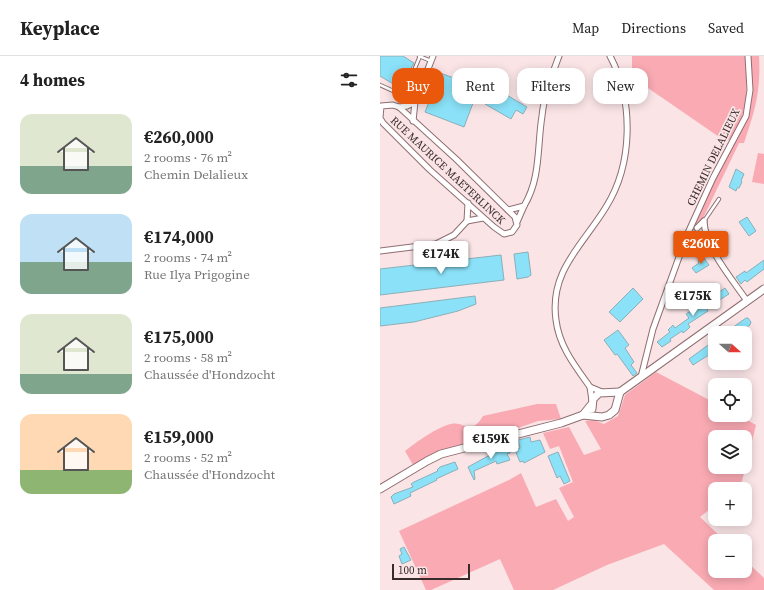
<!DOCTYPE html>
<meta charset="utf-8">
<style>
body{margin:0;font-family:"Source Serif 4",serif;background:#f6f6f6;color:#222;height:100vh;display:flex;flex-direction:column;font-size:15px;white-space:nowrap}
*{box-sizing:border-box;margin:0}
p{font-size:13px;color:#767676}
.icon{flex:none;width:22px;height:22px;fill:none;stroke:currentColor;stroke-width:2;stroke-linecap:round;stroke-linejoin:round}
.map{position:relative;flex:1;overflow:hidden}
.sheet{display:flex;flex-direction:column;background:#fff;width:380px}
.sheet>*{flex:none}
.guide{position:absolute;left:12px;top:12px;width:312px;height:36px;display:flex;gap:8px}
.needle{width:26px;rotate:111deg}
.buttons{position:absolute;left:328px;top:270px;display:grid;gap:8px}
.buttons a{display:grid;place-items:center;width:44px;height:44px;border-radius:8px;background:#fff;box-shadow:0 2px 10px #0003;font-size:20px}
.scale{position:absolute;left:12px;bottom:10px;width:78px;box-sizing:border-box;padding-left:4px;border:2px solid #392b2c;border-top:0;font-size:11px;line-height:14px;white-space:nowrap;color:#392b2c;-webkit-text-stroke:3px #fae4e6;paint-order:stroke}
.price{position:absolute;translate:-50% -34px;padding:0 9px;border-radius:4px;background:#fff;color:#222;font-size:13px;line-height:26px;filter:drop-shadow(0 1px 2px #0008)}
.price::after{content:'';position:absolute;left:50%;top:24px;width:12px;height:9px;margin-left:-6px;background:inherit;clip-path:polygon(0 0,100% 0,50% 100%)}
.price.current{background:#ea580c;color:#fff}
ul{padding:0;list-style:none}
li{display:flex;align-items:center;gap:12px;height:100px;padding:0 20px}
li span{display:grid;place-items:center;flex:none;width:112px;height:80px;border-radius:12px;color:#555}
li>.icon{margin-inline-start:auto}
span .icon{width:48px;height:48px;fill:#fffc;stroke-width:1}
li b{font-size:17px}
h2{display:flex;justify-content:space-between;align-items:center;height:48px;padding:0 20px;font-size:17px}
.tag{padding:0 14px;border-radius:12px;background:#fff;box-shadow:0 2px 10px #0003;font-size:14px;line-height:36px}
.tag.current{background:#ea580c;color:#fff}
header{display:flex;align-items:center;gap:24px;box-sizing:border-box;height:56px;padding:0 20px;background:#fff;border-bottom:1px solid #e0e0e0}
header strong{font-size:19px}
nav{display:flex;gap:22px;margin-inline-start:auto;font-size:14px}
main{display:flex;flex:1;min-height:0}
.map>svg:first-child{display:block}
.green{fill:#faaab3;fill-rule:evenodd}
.building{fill:#8be2f8;stroke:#8bafb8}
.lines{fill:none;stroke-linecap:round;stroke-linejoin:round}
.service-casing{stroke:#8e6e71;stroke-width:4.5}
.minor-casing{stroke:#8e6e71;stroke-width:7}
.secondary-casing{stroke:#8e6e71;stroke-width:9}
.service{stroke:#fff;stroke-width:2.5}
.minor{stroke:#fff;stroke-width:5}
.secondary{stroke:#fff;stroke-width:7}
.labels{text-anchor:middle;stroke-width:3.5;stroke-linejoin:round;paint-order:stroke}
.street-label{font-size:11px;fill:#392b2c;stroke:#fae4e6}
</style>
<header>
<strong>Keyplace</strong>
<nav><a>Map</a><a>Directions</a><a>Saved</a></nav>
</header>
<main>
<section class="sheet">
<h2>4 homes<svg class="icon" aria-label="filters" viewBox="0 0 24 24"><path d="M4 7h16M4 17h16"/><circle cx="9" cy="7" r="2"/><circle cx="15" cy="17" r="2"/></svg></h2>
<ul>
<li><span style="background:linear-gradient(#dfe7d0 65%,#7fa58c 0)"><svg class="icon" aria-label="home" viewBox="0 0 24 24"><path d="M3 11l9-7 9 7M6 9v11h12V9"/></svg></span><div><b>€260,000</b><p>2 rooms · 76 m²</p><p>Chemin Delalieux</p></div></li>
<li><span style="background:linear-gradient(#bfe0f5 60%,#7fa58c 0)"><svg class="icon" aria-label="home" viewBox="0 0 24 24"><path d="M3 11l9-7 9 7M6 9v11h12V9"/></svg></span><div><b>€174,000</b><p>2 rooms · 74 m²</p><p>Rue Ilya Prigogine</p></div></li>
<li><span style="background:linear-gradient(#dfe7d0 75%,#7fa58c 0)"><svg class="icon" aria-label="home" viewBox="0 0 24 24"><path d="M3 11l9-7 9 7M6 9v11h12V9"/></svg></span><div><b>€175,000</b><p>2 rooms · 58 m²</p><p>Chaussée d'Hondzocht</p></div></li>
<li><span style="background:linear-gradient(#ffd9b3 70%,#8fb573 0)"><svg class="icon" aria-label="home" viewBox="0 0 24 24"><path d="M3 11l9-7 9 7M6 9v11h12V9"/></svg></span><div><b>€159,000</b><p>2 rooms · 52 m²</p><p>Chaussée d'Hondzocht</p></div></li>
</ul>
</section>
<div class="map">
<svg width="384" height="534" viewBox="0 0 384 534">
<rect width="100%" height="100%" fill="#fae4e6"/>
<g class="green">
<path d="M252,0h113c2,34 5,52 -14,83l-6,2 -93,-64z"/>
<path d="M370,0h9c2,35 -4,55 -15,87h-5l-44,92 -5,-2 59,-126z"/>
<path d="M378,97l6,1v30l-12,-2z"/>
<path d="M276,316l59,31v12h23l18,10 -14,56 -8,8h-19v16l-15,12 25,24h-10v30h30v-11l19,18v12h-50l-50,-46 -57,21 -54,25h-39l-14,-31 -69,31h-5l-27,-59 110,-51 12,-7 15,34 20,-8 12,22 6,-4 -15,-29 14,-6 -14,-36 -9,3 -7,-16 26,-6 15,28 17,-6 -16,-28 8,-1 11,4 14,-8 7,-21zM335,381h30v30h-30z"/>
<path d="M157,348h19l5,15 -23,2 -46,16 -49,13 -30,15 -8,-14c10,-8 34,-25 46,-27 14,-3 19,13 32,-8z"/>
</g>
<g class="building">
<path d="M0,0h23l11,7 -14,25 -20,-12z"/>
<path d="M60,17l14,5 -2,4 24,13 -12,32 -39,-15 11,-28 4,-1 -2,-4z"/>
<path d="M115,32l32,19 -4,7 -7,-4 -5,9 -26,-15z"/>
<path d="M356,113l8,5 -3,7 1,1 -3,6h-2l-1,3 -7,-4z"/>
<path d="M367,161l9,14 -7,5 -10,-14z"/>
<path d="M148,196l3,23 -3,2 -11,2 -3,-25z"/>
<path d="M121,199l3,25 -124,15v-26z"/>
<path d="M323,201l6,8 -13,8 -4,-5 7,-5 -1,-2z"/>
<path d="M384,204v9l-17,13 -2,-2 -4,4 -5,-7 9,-6 1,2z"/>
<path d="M253,232l10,11 -23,23 -11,-10z"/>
<path d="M345,232l4,6 -22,14 1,3 -20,13 2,3 -2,2 -5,4 -1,-2 -12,8 1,2 -9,6 -5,-5 13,-10 -2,-2 5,-5 2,3 14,-10 -3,-4 21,-13 -1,-2 8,-5 1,1z"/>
<path d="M95,240l1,8 -18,7 -44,11 -34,4v-18z"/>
<path d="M366,262h2l3,4 -1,3 -12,8h-3l-3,-5z"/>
<path d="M238,274l11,15 -4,3 9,14 -3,3 6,8 -4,3 -16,-22 -2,1 -11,-15z"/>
<path d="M335,284v11l-22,14 -4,-6z"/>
<path d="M150,381l1,5 9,-2 5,12 -21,11 -1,-2 -3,1 -5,-12 5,-2 -2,-8z"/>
<path d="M128,391l2,6 -3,1 3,6 -13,4 -1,-3 -22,10 1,8 -1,1 -6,-13 31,-17 -1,-1z"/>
<path d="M178,396l12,29 -6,3 -4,-8 -3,2 -9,-22z"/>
<path d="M75,406l3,7 -22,10 1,1 -27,13 1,3 -17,8 -3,-7 3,-3 19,-7 -2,-3 3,-2 24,-11 -1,-1 3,-3z"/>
<path d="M24,491l7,13 -9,4 -3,-8 3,-2 -2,-5z"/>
</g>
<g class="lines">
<g class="service-casing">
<g id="service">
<path d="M39,0l12,5"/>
<path d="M45,21l12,5"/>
<path d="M0,29l20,9 6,-4 14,-34"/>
<path d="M324,165l15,-22"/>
</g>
</g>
<g class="minor-casing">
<g id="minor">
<path d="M35,46l18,-46"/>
<path d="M13,49l6,2 57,52 59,58 2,8 -5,7 -8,2 -10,-7 -64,-57 -47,-47 -3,-5 1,-12z"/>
<path d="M19,51l8,-1 8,-4 -2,19"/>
<path d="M88,147l-1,18 16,-3"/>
<path d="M144,150c17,-28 13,-59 18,-90 2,-21 10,-41 17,-60"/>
<path d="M128,154l16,-4 -7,16"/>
<path d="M324,165c1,27 28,58 43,80"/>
<path d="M317,172l7,-7"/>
<path d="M0,195l56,-7 18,-9 13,-14"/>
<path d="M261,321l12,-48 34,-94 26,-57 33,-62 4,-26 -2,-34"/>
<path d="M210,331c-15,-21 -31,-41 -34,-67 -7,-49 27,-75 50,-113 27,-43 28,-106 4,-151"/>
<path d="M212,345l-2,-14 12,5"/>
</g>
</g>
<g class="secondary-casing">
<g id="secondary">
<path d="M240,336l144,-103"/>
<path d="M212,353l1,-10 6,-6 21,-1"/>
<path d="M203,359l19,2 7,-2 6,-5 5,-18"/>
<path d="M0,433l47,-28 14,-7 120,-31 22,-8 8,-10"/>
</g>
</g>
<use href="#service" class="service"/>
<use href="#minor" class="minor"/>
<use href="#secondary" class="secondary"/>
</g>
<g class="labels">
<g class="street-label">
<text transform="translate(333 101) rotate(-64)" y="4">CHEMIN DELALIEUX</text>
<text transform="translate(68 114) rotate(43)" y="4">RUE MAURICE MAETERLINCK</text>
</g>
</g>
</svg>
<div class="buttons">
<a><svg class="needle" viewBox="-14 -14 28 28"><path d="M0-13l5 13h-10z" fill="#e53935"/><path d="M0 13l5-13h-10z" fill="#767676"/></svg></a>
<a><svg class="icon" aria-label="locate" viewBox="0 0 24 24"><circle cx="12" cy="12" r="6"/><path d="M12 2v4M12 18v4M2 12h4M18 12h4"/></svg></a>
<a><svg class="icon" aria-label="layers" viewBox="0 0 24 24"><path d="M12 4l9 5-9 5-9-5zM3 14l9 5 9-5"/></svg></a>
<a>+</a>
<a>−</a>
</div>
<div class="scale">100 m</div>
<b class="price current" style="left:321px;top:209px">€260K</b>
<b class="price" style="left:61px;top:219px">€174K</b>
<b class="price" style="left:313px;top:261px">€175K</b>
<b class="price" style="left:111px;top:404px">€159K</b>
<div class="guide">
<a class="tag current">Buy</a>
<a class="tag">Rent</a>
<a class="tag">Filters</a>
<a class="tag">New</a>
</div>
</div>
</main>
